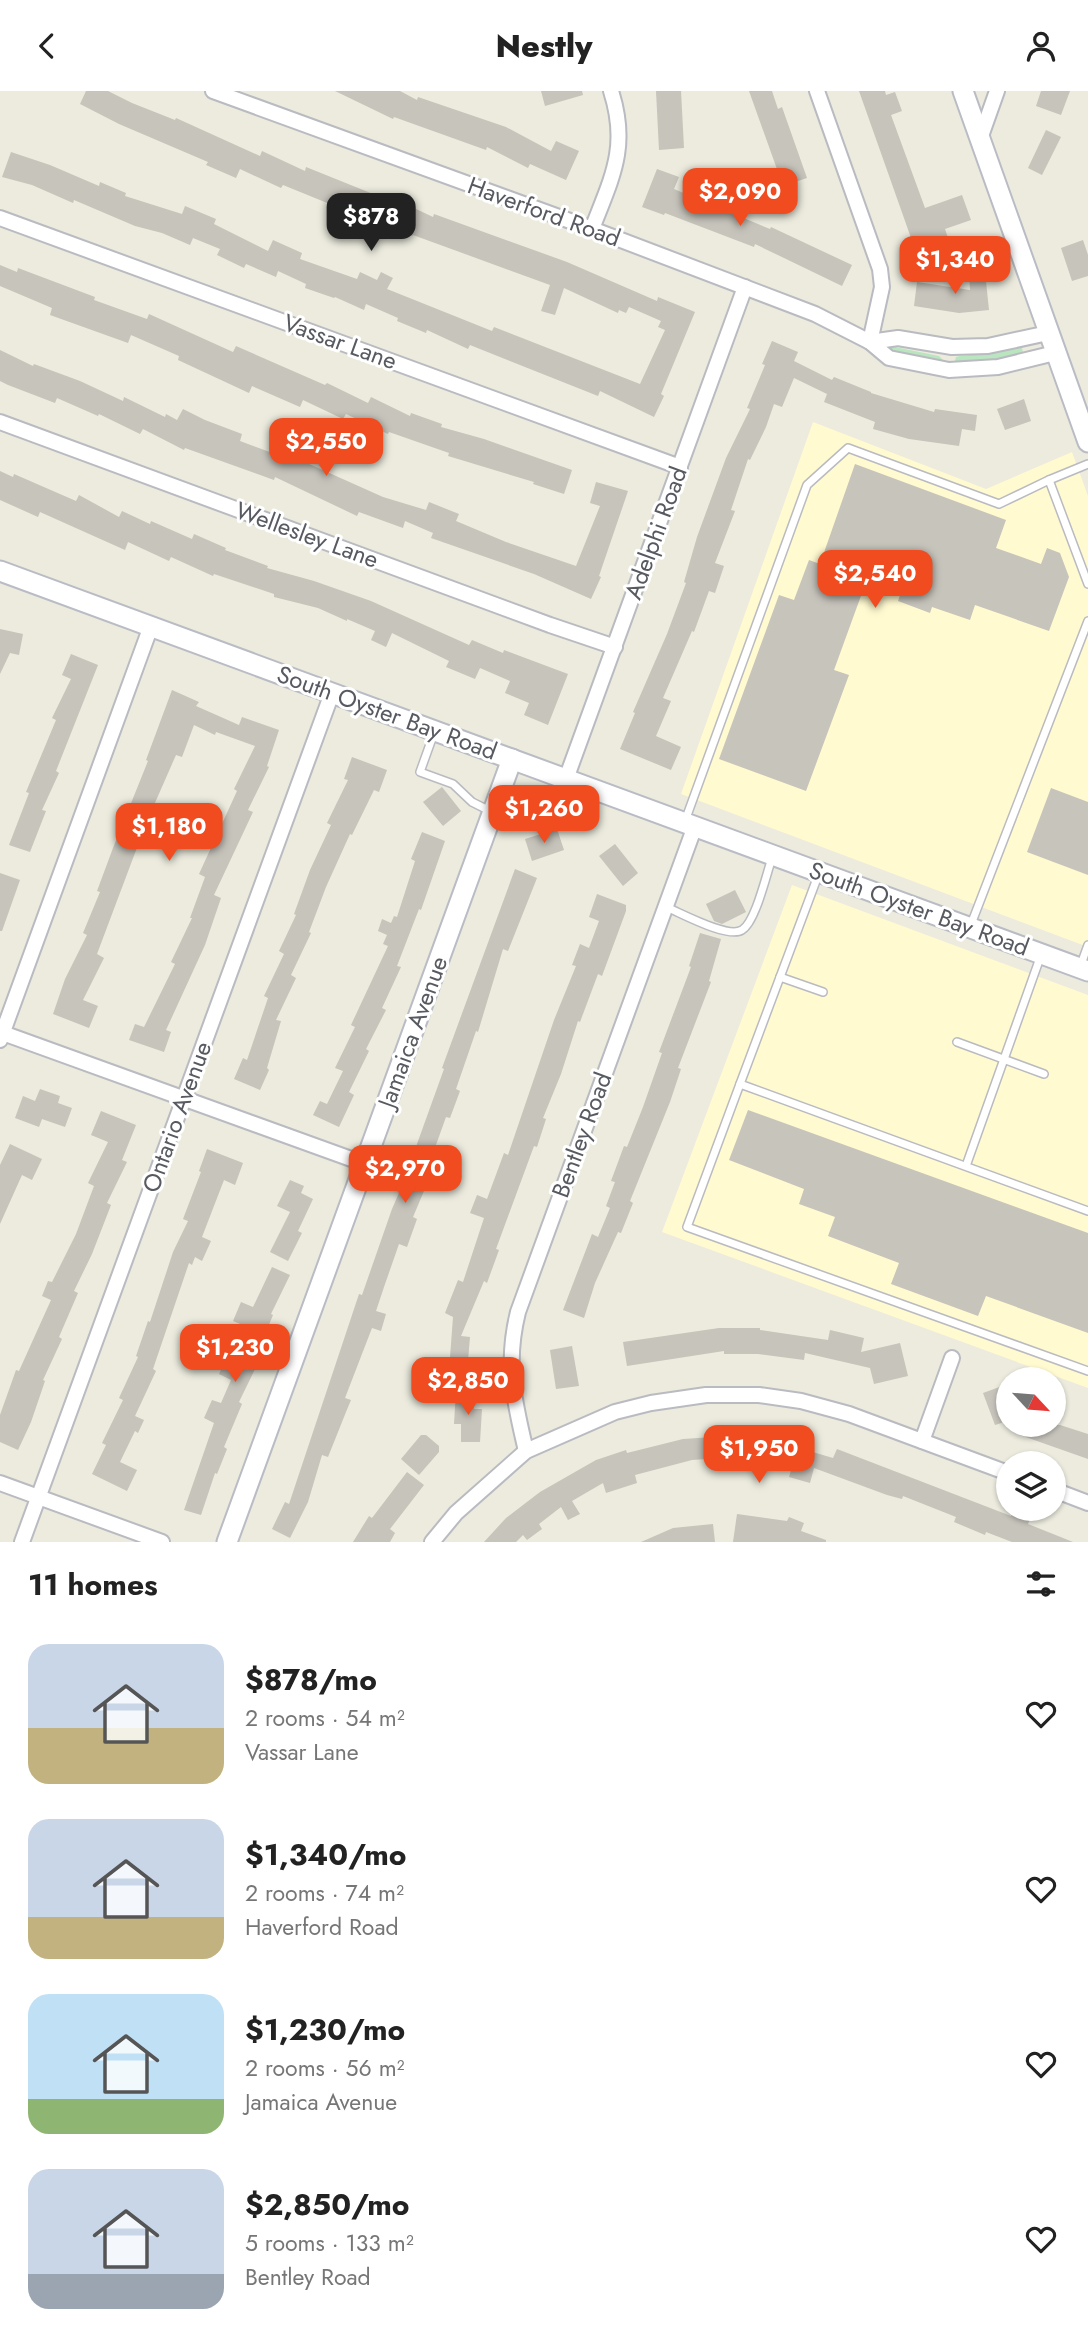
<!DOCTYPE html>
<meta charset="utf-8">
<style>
body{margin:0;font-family:Jost,sans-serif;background:#f6f6f6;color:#222;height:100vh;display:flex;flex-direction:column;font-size:26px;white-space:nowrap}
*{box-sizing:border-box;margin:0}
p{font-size:23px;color:#767676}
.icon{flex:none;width:38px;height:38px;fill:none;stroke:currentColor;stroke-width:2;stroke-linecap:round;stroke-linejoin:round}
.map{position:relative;height:1451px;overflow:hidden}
.sheet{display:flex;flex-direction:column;background:#fff;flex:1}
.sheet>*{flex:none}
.needle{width:46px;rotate:116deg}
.buttons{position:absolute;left:996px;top:1276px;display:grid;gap:14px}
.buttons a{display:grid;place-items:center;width:70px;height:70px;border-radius:50%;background:#fff;box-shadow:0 2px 5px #0004;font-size:35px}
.price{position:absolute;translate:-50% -60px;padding:0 16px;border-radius:14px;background:#f04c20;color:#fff;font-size:23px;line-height:46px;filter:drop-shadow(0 2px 4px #0008)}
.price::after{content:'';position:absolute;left:50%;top:42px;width:21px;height:16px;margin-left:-10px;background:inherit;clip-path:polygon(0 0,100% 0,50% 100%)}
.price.current{background:#222;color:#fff}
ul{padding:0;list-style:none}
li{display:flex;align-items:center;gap:21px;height:175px;padding:0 28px}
li span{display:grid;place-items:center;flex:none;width:196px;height:140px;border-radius:21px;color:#555}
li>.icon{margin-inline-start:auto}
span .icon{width:84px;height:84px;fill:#fffc;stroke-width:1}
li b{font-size:30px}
h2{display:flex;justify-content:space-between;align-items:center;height:84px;padding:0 28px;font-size:30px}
header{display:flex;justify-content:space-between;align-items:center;height:91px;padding:0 28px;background:#fff;font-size:32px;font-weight:800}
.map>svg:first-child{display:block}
.commercial{fill:#fffad0}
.green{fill:#b9e5bf}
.building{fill:#c6c4bb}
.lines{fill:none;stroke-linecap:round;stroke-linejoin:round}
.lane-casing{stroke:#b9bbc1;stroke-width:10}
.street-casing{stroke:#b9bbc1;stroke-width:18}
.secondary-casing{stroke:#b9bcc4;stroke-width:23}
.lane{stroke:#fff;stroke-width:7}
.street{stroke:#fff;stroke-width:14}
.secondary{stroke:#fff;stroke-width:19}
.labels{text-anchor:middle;stroke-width:6;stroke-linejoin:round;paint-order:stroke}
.street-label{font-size:24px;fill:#575a60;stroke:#fff}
</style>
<header><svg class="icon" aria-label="back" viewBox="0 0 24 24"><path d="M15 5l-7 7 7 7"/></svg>Nestly<svg class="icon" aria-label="person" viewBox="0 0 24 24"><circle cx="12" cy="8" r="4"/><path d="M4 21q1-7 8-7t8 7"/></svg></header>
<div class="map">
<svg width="1088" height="1451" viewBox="0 0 1088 1451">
<rect width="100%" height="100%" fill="#ecebde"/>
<g class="commercial">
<path d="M813,331l173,67 86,-37 16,44v451l-407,-153z"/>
<path d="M792,794l296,110v393l-426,-156z"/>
</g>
<g class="green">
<path d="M1021,254l2,7 -26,8 -40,2 -2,-1 1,-4 4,-1 37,-4z"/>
<path d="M890,255l49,10 4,4 -2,2 -52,-11z"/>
</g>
<g class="building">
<path d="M86,0h22l24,12 43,17 1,-2 84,38 2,-5 43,20 1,-4 87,35 2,-3 38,18 1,-3 133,48 90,39 1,-4 37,15 -34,82 3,2 -10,21 -54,-26 -2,5 -128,-51 -2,4 -41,-19 -1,3 -29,-12 1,-3 -32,-14 -2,6 -29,-13 -1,1 -29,-10 1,-4 -28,-13 -2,6 -30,-13 -2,4 -27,-13 3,-6 -27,-11 -3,7 -28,-12 -27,-7 -61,-26 -1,3 -41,-18 -30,-8 9,-25 39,13 49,21 1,-4 26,11 -1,3 57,18 3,-8 31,13 -2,5 54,27 5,-11 29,13 -2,6 57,20 3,-7 17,8 4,-8 12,6 -6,11 105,42 2,-4 146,57 25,-54 -7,-3 3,-6 -32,-14 -3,6 -7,-3 -1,3 -54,-25 -9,27 -14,-4 9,-26 -137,-50 -1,1 -42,-20 -1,4 -86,-35 -2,3 -41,-19 -4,9 -30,-13 2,-3 -89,-38 -39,-20z"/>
<path d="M335,0h65l17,9 1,-3 88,30 45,24 5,-10 23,10 -13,29 -36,-16 -2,4 -41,-21 -1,3 -92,-33 -1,2z"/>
<path d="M541,0h41l1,4 -38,11z"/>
<path d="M656,0h25l3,57 -25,2z"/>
<path d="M749,0h23l6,18 4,-2 25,71 -24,8z"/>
<path d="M859,0h26l1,4 9,-3 7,19 -11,4 34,93 37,-13 9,25 -26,9 4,12 -33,11z"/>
<path d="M1041,0h29l-9,24 -25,-9z"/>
<path d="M1046,39l15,7 -19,38 -14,-7z"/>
<path d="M657,78l22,8 -5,12 96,40 1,-2 81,38 -10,21 -87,-42 -1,3 -89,-34 -1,2 -22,-8z"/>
<path d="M1083,149l5,15v21l-16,5 -11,-33z"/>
<path d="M0,174l17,7 1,-4 77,29 -1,3 53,19 2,-5 84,38 3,-6 89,39 2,-2 41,20 3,-6 39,19 1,-3 31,11 -1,3 43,12 88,31 -8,24 -31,-10 1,-2 -86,-26 1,-3 -60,-21 -1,2 -42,-20 -3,5 -40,-19 -3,7 -48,-21 -3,7 -71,-33 1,-4 -48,-21 -3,8 -78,-28 2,-7 -52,-22z"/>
<path d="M985,181l4,38 -30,3 -45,-7 3,-24 53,8 -1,-17z"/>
<path d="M772,250l26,11 -4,9 38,19 2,-3 37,15v1l63,19 1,-3 42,6 -2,16 -13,-2 -3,17 -50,-7 -36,-10 2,-7 -51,-20 3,-8 -33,-16 -12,29 -8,-3 -8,23 -16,33 -2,-1 -17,51 4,1 -20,52 9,3 -9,27 -6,-2 -15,41 -2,-1 -29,67 8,3 -15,35 25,11 -10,23 -51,-21 15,-36 -2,-1 34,-78 19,-51 -2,-1 13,-45 29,-79 24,-49 -3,-1 18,-43 -3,-1z"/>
<path d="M0,259l33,16 1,-2 46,17 43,20 1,-4 41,20 1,-3 11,6 6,-11 22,11 37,14 -2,7 57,21 1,-3 85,38 43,13 3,-8 30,12 -3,7 50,21 70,24 24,-60 -10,-3 6,-21 32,9 -29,85 2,1 -10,22 -57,-25 -103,-36 2,-5 -28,-12 -2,7 -44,-16 -2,4 -82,-39 -1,3 -89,-32 -1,2 -41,-21 -3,5 -41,-20 -1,2 -41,-18 -2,5 -47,-18 -8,-4z"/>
<path d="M1024,308l7,22 -26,9 -8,-21z"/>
<path d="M855,373l151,56 -10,28 45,16 6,-16 13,5 9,24 -20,54 -74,-26 -5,15 -38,-13 -2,6 -32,-12 2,-6 -34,-13 -32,88 15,5 -43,116 -87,-32 60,-164 15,5 15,-40 11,4z"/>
<path d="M0,380l13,6 1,-3 62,27 3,-6 40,22 3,-6 28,13 1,-3 41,18 2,-5 32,14 -1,2 43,16 -1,2 47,13 57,20 98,44 3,-5 31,13 1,-3 64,24 -20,51 -24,-10 5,-12 -24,-10 5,-12 -30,-13 -5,11 -29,-12 3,-6 -57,-28 -6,14 -15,-7 4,-9 -28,-12v2l-29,-13 -44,-11v-3l-60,-20 -1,2 -42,-19 -2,4 -41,-19 -3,8 -85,-38 -2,5 -38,-17z"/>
<path d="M0,538l23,5 -4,21 -9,-2 -10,21z"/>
<path d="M71,563l27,11 -42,106 3,2 -17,37 4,1 -16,41 -21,-7 20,-52 -3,-1 30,-72 -4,-2 19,-39 -9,-4z"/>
<path d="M172,599l27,12 -3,4 43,19 3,-8 37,13 -12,36 2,1 -21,43 5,2 -39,83 7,3 -16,47 -39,85 5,2 -7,20 -35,-12 6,-16 9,3 2,-4 29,-59 -4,-2 21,-44h-2l15,-41 -6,-3 38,-83 -3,-2 21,-43 -39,-14 -1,3 -21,-10 -12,32 -6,-2 -29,66 -50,133 7,4 -21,42 15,6 -9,22 -36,-14 12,-35 22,-44 -4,-2 17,-41 -3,-1 16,-43 35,-87 -2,-1z"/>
<path d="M352,666l35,13 -8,22 -5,-2 -22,45 -2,-1 -24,53 -17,45 2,1 -20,42 5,3 -20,42 5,1 -14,47 2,2 -9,20 -26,-11 9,-21 4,2 21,-62 -4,-2 20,-42 -5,-3 17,-36 -2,-1 16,-44 21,-45 -4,-2 21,-43 -4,-1z"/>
<path d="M442,696l19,24 -18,15 -20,-24z"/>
<path d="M1051,697l37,14v73l-61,-23z"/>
<path d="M557,738l7,21 -32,11 -7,-22z"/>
<path d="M422,741l23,9 -24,69 -2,-1 -22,57 4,1 -19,41 4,2 -20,39 3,2 -20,41 5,3 -15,32 -26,-12 7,-14 7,3 16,-33 -8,-3 20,-41 -4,-2 37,-79 -5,-2 4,-9 -9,-4 4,-12 9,4 3,-7 3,1 18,-56 -4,-2z"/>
<path d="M615,753l23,29 -15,13 -24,-30z"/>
<path d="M515,778l22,9 -29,73 -5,-2 -25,83 -2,-1 -20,58 4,2 -10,27 -4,-1 -19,53 5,2 -19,45 4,2 -10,28 -8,-3 -15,43 -8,24 10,3 -5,17 -9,-3 -27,70 6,2 -5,12 -18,45 -6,-2 -14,47 -18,36 -18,-9 13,-27 4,2 70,-210 3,1 30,-86 23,-53 -2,-1 31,-86 -2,-1z"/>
<path d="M0,782l20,7 -18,51h-2z"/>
<path d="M735,799l11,22 -24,12 -8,-3 -8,-17z"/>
<path d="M597,803l29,11v6l-24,65 -4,-2 -18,48 -2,-1 -17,53 -18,44 3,1 -9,28 -3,-1 -38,103 3,1 -12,33 -3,-2 -23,55 9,1 -3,35 -18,-1 4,-54 -8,-4 13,-33 5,2 21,-64 -14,-5 7,-18 10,4 17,-46 4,2 46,-135 22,-54 -4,-1 8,-21 9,4 10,-27 -10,-4z"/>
<path d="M700,842l21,6 -12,42 2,1 -33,86 3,1 -11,33 -40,99 3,2 -12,30 -3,-1 -23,51 -11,35 -21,-8 29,-76 6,3 12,-29 -4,-2 9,-24 -4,-1 13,-35 3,1 16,-40 19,-54 -3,-1 32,-85 -2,-1z"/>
<path d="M40,998l20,7 -2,7 14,5 -7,19 -23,-8 -3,8 -24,-9 8,-22 12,5z"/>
<path d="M748,1019l340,123v100l-102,-37 -8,20 -87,-32 8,-21 -71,-27 7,-19 -36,-13 5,-15 -75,-29z"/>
<path d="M101,1020l35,14 -14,35 5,2 -20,41 4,2 -19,49 -18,37 4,2 -19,44 3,2 -19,41 2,1 -14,41 -13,28 -18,-8v-27l16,-45 3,1 32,-71 -9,-4 6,-15 4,1 24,-48 18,-48 -6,-3 20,-41 -17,-7z"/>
<path d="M10,1053l32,15 -10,21 -10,-5 -22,49v-59z"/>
<path d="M207,1058l36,14 -8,22 -11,-5 -22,57 9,4 -9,20 -7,-4 -3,8 -3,-2 -36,106 3,2 -21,45 9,4 -6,13 -3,-2 -15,31 17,8 -10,21 -35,-17 14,-29 -4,-2 21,-43 -4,-2 19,-41 -2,-1 12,-35 2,1 23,-70 15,-31 -5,-2 18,-47 -2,-1z"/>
<path d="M290,1089l14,6 -3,7 12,6 -15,32 4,2 -14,28 -18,-9 20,-40 -13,-6z"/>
<path d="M272,1176l18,8 -19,39 2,1 -19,46 4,2 -19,39 3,2 -18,43 3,2 -10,25 -2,-1 -14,42 -17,-5 30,-87 -10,-5 8,-18 9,3 10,-23 -12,-6 12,-25 4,2 10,-25 -12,-5 8,-19 12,5z"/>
<path d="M719,1237h41v2l68,10 2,-10 34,8 -3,14 39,-9 8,33 -34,8 -4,-16 -65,-15 -1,7 -46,-6h-34v-3l-97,15 -4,-24z"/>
<path d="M572,1255l7,40 -23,3 -6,-39z"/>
<path d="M1005,1294l3,8v28l-13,4 -12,-32z"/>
<path d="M456,1300h19l-1,18h8l-2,33h-19v-18h-7z"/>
<path d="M1024,1334h36l28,9v25l-68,-24z"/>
<path d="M421,1344h5l13,11v6l-20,23 -18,-16z"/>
<path d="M729,1345l43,4 61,18 4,-9 174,67 1,-3 18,6 -2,5 45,18h-61l-26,-10 -1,3 -31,-13 2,-5 -53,-21 -1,3 -15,-4 -73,-27 -4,15 -21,-6 3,-10 -14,-4 -58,-5 -28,2 -57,15 2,8 -31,10 -3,-10 -31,18 8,13 -12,6 -7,-13 -22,17 3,5 -15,11 -4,-5 -7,7h-32l22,-24 34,-26 56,-32 30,-10 1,3 56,-14z"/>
<path d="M407,1381l17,13 -34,44 5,4 -5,9h-37l16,-26 3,2z"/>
<path d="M737,1423l50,7 2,-4 15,6 -3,8 25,9v2h-93z"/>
<path d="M713,1433l2,18h-74l32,-14z"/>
</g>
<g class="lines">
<g class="lane-casing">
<g id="lane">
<path d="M1088,373l-39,16 39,104"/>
<path d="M434,642l-14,39 33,12 19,18 20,10"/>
<path d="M685,730l122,-336 41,-37 151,56 50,-24"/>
<path d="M819,782l-79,211 348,127"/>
<path d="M666,816c15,6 62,32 76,23 14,-8 25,-59 31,-75"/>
<path d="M970,836l118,-306"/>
<path d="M1080,876l8,-22"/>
<path d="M780,886l43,15"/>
<path d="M957,951l87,32"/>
<path d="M740,993l-53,143 401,144"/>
<path d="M966,1075l75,-211"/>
</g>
</g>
<g class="street-casing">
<g id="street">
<path d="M213,0l379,138 223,85 55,28 19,16 60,12 49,-3 57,-14"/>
<path d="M817,0l63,178 2,18 -12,55"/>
<path d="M980,48l17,-48"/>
<path d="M0,127l680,249"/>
<path d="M592,138c20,-52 37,-82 19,-138"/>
<path d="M870,251l28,-4 54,9 36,-1 60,-13"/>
<path d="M0,331l550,203 65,22"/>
<path d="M566,688l179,-492"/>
<path d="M0,941l365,132"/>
<path d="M0,949l151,-414"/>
<path d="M922,1350l30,-83"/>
<path d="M526,1360c-12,-51 -21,-87 -8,-139l177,-486"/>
<path d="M0,1392l162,59"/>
<path d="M1054,1399l34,13"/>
<path d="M22,1451l310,-849"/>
<path d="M432,1451l24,-29 70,-62 89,-39 36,-9 55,-8h53l42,6 48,13 159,59"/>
</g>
</g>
<g class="secondary-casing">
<g id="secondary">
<path d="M963,0l125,351"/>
<path d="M0,480l1088,400"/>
<path d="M227,1451l285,-783"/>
</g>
</g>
<use href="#lane" class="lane"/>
<use href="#street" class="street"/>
<use href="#secondary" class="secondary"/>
</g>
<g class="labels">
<g class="street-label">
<text transform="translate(544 121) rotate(20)" y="8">Haverford Road</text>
<text transform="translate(340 251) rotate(20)" y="8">Vassar Lane</text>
<text transform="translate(656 442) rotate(-70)" y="8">Adelphi Road</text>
<text transform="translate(307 444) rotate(20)" y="8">Wellesley Lane</text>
<text transform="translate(387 622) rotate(20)" y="8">South Oyster Bay Road</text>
<text transform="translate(919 818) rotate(20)" y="8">South Oyster Bay Road</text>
<text transform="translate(413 941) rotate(-70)" y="8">Jamaica Avenue</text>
<text transform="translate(177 1026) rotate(-70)" y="8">Ontario Avenue</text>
<text transform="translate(582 1044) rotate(-70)" y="8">Bentley Road</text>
</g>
</g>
</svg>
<div class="buttons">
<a><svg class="needle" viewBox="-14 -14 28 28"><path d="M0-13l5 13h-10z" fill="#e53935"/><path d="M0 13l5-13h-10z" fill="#767676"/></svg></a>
<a><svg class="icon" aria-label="layers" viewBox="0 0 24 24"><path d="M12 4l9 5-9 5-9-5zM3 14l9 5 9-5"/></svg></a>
</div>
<b class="price" style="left:740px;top:137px">$2,090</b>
<b class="price current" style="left:371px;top:162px">$878</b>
<b class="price" style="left:955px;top:205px">$1,340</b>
<b class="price" style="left:326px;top:387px">$2,550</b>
<b class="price" style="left:875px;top:519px">$2,540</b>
<b class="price" style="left:544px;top:754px">$1,260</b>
<b class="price" style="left:169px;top:772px">$1,180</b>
<b class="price" style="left:405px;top:1114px">$2,970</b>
<b class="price" style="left:235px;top:1293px">$1,230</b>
<b class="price" style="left:468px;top:1326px">$2,850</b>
<b class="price" style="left:759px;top:1394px">$1,950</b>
</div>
<section class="sheet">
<h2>11 homes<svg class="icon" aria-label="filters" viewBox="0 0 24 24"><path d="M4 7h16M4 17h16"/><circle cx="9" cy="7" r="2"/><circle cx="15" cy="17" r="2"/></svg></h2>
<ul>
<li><span style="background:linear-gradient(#c9d6e8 60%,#c2b280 0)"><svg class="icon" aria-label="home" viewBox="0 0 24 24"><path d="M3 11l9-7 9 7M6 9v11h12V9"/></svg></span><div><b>$878/mo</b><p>2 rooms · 54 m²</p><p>Vassar Lane</p></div><svg class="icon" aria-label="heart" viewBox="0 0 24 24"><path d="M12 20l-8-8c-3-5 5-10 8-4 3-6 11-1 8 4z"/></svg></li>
<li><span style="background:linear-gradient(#c9d6e8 70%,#c2b280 0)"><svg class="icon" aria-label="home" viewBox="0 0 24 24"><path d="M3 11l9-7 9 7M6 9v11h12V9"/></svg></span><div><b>$1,340/mo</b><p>2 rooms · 74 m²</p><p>Haverford Road</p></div><svg class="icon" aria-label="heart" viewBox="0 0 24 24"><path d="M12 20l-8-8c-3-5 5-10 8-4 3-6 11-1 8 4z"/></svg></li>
<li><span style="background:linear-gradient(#bfe0f5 75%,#8fb573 0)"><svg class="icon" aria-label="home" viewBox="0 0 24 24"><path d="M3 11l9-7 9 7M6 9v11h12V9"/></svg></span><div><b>$1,230/mo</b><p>2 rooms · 56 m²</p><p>Jamaica Avenue</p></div><svg class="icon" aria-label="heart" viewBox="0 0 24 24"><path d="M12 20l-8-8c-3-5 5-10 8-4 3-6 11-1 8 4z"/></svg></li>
<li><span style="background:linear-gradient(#c9d6e8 75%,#9aa5b1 0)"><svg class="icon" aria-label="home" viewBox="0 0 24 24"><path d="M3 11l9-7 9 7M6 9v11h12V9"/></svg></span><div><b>$2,850/mo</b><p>5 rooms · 133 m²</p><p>Bentley Road</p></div><svg class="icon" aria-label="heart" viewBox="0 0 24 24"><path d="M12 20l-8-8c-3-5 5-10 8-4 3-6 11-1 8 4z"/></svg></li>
</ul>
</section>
